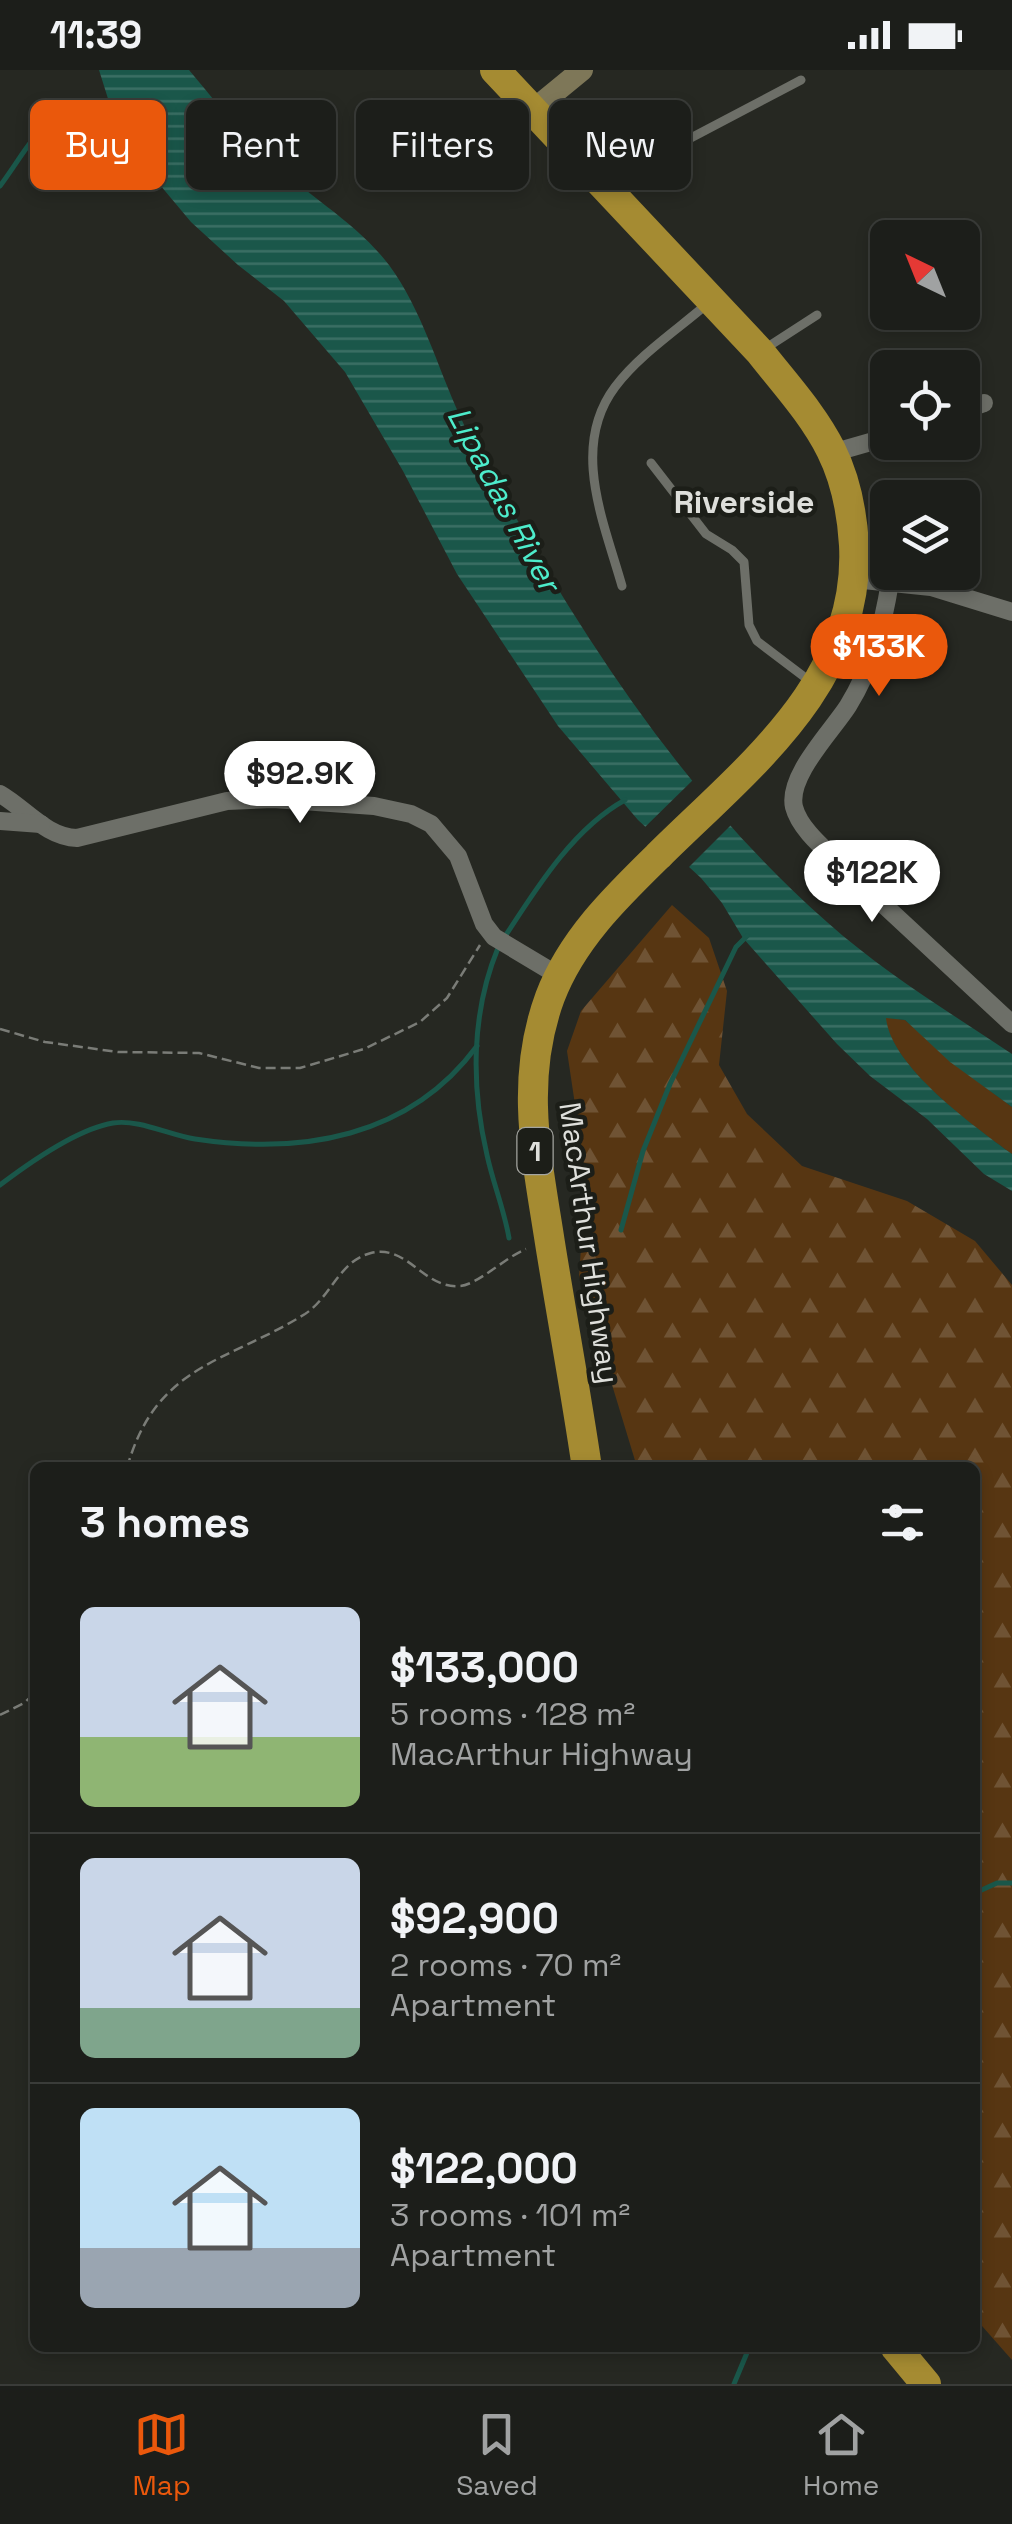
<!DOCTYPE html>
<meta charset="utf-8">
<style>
body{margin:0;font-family:"Space Grotesk",sans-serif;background:#292b27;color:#f1f3f6;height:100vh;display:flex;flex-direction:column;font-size:38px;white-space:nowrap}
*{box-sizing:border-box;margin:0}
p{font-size:32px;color:#a0a2a2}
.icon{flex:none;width:55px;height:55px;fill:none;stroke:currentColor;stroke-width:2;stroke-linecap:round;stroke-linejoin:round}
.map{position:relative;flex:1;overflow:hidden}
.side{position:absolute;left:30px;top:1392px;width:950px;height:890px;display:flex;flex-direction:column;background:#1c1e1a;border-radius:15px;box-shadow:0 5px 15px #0003,0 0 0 2px #3a3c39}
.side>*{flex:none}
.banner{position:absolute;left:30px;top:30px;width:952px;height:90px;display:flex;gap:20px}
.needle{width:65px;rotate:317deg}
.tools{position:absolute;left:870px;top:150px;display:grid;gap:20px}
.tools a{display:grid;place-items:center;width:110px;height:110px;border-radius:15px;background:#1c1e1a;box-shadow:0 5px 15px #0003,0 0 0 2px #3a3c39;font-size:50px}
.price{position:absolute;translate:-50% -85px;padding:0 22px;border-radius:35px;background:#fff;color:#222;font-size:32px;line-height:65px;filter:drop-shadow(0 2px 5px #0008)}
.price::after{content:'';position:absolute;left:50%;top:60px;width:30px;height:22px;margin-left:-15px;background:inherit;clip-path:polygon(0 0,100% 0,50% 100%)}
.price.on{background:#ea580c;color:#fff}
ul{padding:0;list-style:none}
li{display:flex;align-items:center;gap:30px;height:250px;padding:0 50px}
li+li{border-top:2px solid #3a3c39}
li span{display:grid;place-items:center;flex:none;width:280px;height:200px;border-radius:15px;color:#555}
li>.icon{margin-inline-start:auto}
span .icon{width:120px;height:120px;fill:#fffc;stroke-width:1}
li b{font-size:42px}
h2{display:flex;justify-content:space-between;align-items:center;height:120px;padding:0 50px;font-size:42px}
.tag{padding:0 35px;border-radius:15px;background:#1c1e1a;box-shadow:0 5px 15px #0003,0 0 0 2px #3a3c39;font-size:35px;line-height:90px}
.tag.on{background:#ea580c;color:#fff}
.status{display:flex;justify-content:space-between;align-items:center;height:70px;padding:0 50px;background:#1c1e1a;direction:ltr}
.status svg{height:28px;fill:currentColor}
.dock{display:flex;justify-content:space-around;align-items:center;height:140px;border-top:2px solid #3a3c39;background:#1c1e1a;font-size:28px;color:#a0a2a2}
.dock a{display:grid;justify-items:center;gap:5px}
.dock .on{color:#ea580c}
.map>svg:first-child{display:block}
.green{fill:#573612}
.forest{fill:url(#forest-firs)}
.water{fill:url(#water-rules)}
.pier{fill:#262822}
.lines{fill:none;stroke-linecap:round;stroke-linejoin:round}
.stream{stroke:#1a574a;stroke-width:5}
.path{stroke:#7a7c77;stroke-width:2.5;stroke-dasharray:10 5;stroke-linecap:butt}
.lane{stroke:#6d6f68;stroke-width:9}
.street{stroke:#6d6f68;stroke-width:18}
.secondary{stroke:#7e7758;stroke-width:22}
.highway{stroke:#a58b32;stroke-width:30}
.labels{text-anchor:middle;stroke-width:9;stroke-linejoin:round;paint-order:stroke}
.shield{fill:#1c1e18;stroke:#a4a5a0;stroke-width:2.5}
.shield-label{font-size:28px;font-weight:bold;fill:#dedfdb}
.street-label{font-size:30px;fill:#dedfdb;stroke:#1c1e18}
.water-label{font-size:32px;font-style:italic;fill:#4deccb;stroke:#1c1e18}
.neighbourhood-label{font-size:32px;font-weight:bold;fill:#dedfdb;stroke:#1c1e18}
</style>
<div class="status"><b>11:39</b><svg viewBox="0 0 49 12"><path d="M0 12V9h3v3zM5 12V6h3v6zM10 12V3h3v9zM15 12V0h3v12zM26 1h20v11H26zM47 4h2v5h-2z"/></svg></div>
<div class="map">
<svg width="1012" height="2314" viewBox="0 0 1012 2314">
<defs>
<pattern id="forest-firs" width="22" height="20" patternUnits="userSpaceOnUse" patternTransform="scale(2.5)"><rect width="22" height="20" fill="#573612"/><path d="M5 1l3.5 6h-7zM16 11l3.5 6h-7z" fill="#6f5334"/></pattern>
<pattern id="water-rules" width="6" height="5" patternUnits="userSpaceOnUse" patternTransform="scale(2.5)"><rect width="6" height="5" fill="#1a574a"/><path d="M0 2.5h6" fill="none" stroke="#3b6f64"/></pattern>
</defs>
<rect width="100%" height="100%" fill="#262822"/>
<path class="green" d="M885,947l20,3 64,55 43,32v47c-39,-28 -121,-87 -127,-137z"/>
<path class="forest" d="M672,835l37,33 18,53 -8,74 28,49 55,52 105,35 68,40 37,44v1075l-37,-42v-850l-338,-1 -58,-191 7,-98 -19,-127 14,-40z"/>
<path class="water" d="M99,0h90c26,31 51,63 81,90 38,36 87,63 119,105 33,45 48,101 71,151 13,30 31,58 47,86 87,154 186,302 320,420 56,50 122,90 185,132v53l-62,-45 -45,-42 -19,-2c5,49 88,108 126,136v37l-28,-17 -57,-55 -57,-43 -33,-32 -94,-106 -21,-35 -21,-25 -63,-58 -80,-94 -101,-152 -54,-103 -58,-99 -61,-71 -46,-36 -47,-43 -31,-37 -50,-80z"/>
<path class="pier" d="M695,708l39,44 -48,48 -44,-40z"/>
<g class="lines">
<g class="stream">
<path d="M0,116c34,-46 49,-89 114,-80"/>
<path d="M506,865c31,-48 68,-107 119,-135"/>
<path d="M498,878c-27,65 -27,139 -11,207 6,28 17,54 22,83"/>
<path d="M0,1115c29,-22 77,-56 113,-62 26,-4 56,12 82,16 106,16 214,-1 282,-93"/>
<path d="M621,1160l22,-79 27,-67 66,-137 11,-11"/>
<path d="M975,1823l22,-10h15"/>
<path d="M734,2314l15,-36"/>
</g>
<g class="path">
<path d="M0,959l45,13 73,10 81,1 60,15h41l64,-19 56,-27 27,-24 33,-53"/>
<path d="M127,1398c29,-104 99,-105 178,-154 26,-17 34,-53 66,-61 37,-9 52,36 89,33 17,-1 46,-29 66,-37"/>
<path d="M0,1645l24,-12 11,-10"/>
</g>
<g class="lane">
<path d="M609,111l192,-101"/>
<path d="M766,278l51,-33"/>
<path d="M651,393l55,71 26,16 12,12 5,63 8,16 54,41"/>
<path d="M622,516c-18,-64 -52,-139 -7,-199 24,-32 62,-57 92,-83"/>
</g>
<g class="street">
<path d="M962,341l22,-8"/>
<path d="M832,383l56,-16"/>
<path d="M854,509l77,8 81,25"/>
<path d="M890,512c-7,44 -18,85 -42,124 -16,25 -61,70 -54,101 6,23 32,43 49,60l169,157"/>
<path d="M0,724c26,15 46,43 77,44l150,-37 46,-2 101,7 37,8 20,10 27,32 26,68 10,13 65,39"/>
<path d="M0,751l41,3"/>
</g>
<path class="secondary" d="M532,41l50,-41"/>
<g class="highway">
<path d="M495,0l265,282c25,32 53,62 71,98 15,30 21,61 23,95 7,137 -106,222 -194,309 -43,42 -88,85 -110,143 -31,84 -13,161 0,246 12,75 26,150 37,225"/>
<path d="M896,2278l30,36"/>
</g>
</g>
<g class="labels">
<rect class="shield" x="517.5" y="1058" width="35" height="46" rx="8"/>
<g class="shield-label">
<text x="535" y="1091">1</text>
</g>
<g class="street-label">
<text transform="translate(589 1173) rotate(82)" y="10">MacArthur Highway</text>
</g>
<g class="water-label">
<text transform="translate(504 429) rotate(62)" y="11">Lipadas River</text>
</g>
<g class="neighbourhood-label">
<text x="744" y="443">Riverside</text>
</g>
</g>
</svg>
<div class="tools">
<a><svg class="needle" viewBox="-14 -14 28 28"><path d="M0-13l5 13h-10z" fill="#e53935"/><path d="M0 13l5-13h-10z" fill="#a0a2a2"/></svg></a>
<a><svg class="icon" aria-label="locate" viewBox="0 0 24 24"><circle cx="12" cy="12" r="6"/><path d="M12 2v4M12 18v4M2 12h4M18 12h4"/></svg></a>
<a><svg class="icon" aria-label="layers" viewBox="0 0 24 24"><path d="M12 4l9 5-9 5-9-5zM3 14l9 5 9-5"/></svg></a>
</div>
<b class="price on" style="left:879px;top:629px">$133K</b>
<b class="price" style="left:300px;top:756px">$92.9K</b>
<b class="price" style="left:872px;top:855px">$122K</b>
<div class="banner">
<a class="tag on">Buy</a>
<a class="tag">Rent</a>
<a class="tag">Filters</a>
<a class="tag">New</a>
</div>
<section class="side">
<h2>3 homes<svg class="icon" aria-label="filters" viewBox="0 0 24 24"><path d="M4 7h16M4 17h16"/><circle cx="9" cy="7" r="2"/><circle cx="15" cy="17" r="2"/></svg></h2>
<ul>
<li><span style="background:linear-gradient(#c9d6e8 65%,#8fb573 0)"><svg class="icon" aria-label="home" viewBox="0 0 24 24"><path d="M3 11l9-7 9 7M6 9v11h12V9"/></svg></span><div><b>$133,000</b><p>5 rooms · 128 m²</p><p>MacArthur Highway</p></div></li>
<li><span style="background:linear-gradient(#c9d6e8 75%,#7fa58c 0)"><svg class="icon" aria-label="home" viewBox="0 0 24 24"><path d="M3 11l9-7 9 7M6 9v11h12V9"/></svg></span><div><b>$92,900</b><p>2 rooms · 70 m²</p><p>Apartment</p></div></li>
<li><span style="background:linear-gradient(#bfe0f5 70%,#9aa5b1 0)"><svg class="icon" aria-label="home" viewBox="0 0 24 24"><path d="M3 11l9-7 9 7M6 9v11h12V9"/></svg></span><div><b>$122,000</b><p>3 rooms · 101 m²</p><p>Apartment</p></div></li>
</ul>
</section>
</div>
<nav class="dock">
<a class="on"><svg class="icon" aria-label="map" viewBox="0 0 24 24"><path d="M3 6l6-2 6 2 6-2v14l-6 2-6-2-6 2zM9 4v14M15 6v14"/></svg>Map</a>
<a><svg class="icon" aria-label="saved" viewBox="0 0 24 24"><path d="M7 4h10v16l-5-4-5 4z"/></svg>Saved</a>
<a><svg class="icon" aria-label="home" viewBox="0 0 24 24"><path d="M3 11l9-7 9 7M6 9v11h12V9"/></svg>Home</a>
</nav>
